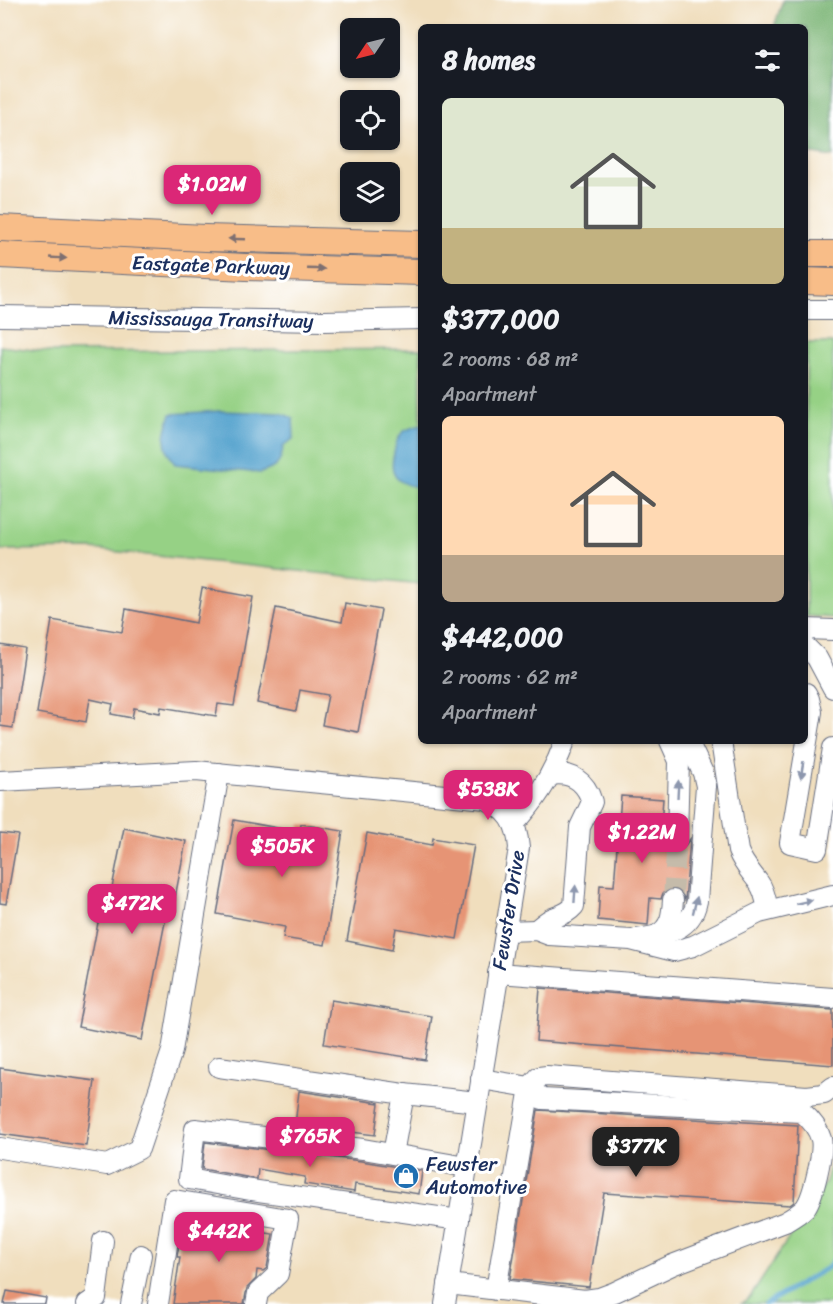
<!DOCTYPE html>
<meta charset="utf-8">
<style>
body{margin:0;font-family:Sriracha,sans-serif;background:#20242c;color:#f1f3f6;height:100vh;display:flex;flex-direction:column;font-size:22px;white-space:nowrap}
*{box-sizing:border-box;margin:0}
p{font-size:20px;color:#9ea1a6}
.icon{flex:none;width:33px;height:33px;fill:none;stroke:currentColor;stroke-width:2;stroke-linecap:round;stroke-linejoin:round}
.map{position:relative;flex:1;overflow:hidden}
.drawer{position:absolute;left:418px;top:24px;width:390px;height:720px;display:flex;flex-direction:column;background:#171b24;border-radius:9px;box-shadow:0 2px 4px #0004}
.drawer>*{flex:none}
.needle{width:39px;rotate:235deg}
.buttons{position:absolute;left:340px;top:18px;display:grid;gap:12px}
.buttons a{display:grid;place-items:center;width:60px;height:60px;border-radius:9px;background:#171b24;box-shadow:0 2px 4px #0004;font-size:30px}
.price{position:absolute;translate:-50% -51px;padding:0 14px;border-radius:12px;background:#db2777;color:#fff;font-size:20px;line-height:39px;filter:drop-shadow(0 2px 3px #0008)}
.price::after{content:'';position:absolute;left:50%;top:36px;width:18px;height:14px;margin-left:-9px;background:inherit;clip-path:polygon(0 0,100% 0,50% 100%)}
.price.current{background:#222;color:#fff}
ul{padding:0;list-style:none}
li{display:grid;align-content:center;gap:12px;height:318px;padding:0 24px}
li span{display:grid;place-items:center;height:186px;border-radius:9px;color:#555}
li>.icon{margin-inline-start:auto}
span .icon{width:108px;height:108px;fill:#fffc;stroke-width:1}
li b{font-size:26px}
h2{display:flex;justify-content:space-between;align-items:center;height:72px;padding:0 24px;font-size:26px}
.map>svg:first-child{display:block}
.green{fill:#96d185;stroke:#588072;stroke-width:1.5}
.forest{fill:#78b372;stroke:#4a7168;stroke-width:1.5}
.water{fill:#55a3ce;stroke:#386996;stroke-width:1.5}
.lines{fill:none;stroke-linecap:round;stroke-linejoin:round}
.stream{stroke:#55a3ce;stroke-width:4.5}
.building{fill:#e69475}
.minor-tunnel{stroke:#c5bbaa;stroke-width:20;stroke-dasharray:20 10;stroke-linecap:butt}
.minor-casing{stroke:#666c7f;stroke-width:22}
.major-casing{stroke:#666c7f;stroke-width:28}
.minor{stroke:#fff;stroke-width:20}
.major{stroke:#f8bd88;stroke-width:26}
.oneway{fill:#7e6f71}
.oneway2{fill:#8d97ae}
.labels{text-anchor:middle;stroke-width:6;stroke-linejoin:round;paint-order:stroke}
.street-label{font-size:20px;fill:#1b2f5e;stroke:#fff}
.poi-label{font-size:20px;fill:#1b2f5e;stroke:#fff;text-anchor:start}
</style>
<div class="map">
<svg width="833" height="1304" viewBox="0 0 833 1304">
<rect width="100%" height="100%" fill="#fff"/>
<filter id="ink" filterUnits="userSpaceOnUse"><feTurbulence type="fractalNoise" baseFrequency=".0167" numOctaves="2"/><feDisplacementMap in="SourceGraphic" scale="12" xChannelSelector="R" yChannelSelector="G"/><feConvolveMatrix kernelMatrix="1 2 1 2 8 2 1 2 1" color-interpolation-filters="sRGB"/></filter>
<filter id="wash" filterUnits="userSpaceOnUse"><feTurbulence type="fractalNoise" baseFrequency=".008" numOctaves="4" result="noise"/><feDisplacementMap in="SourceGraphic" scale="24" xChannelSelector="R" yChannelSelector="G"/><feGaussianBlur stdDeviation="1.35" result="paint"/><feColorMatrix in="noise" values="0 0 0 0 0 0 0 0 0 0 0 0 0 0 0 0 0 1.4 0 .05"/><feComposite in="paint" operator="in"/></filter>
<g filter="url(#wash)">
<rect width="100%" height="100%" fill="#f0debd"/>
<g class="green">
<path d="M806,343h27v275l-27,-2z"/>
<path d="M0,346l51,6 370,-3v235l-330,-35 -91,1z"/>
<path d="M833,1155v149h-92l10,-8 75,-115z"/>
</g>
<path class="forest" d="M783,0h50v157l-27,-4v-126h-32z"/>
<g class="water">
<path d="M220,411l61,2 12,5 1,20 -11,9c-2,17 -6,21 -23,26l-85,-9c-14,-18 -11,-30 -4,-50z"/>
<path d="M421,425v62c-22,-1 -33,-11 -27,-33 1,-8 3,-17 9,-22 5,-4 13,-5 18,-7z"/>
</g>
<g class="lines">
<path class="stream" d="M766,1304l64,-38 3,-7"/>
</g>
<g id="blocks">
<g class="building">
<path d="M202,588l51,9 -19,109 -16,-2 -2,12 -55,-9 -1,6 -26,-5 -2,10 -21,-4 2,-10 -23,-5 -4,23 -49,-9 15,-93 70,12 4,-23 70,14z"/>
<path d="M345,603l36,7 -23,122 -36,-7 6,-30 -28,-5 -4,21 -39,-8 19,-95 66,14z"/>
<path d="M0,645l25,4 -12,79 -13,-2z"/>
<path d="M621,796l42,3 -3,38h5l2,7 9,6 7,-2 7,-9 -5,61 -5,-10 -7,-2 -10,5 -2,6 -11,-1 -2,27 -50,-5 2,-35 14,1z"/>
<path d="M234,820l66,12 1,-8 42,7 -18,114 -42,-7 2,-11 -68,-13z"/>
<path d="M124,828l62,13 -15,77 -5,-1 -24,123 -64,-13 23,-120 7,1z"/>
<path d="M0,833l18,2 -12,69 -6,-1z"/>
<path d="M367,833l65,12 1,-7 41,7 -17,94 -61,-11 -4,22 -45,-9z"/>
<path d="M540,988l293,22v55l-297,-24z"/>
<path d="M331,1000l101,16 -7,44 -101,-16z"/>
<path d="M0,1068l95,13 -9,65 -86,-12z"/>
<path d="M299,1091l80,12 -4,32 -80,-10z"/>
<path d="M538,1110l260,15 -4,77 -4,3 -186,-12 -15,94 -79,-8z"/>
<path d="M205,1142l156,19 61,10 -3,23 -64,-10 -1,8 -50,-8 1,-7 -47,-8 -1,10 -55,-10z"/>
<path d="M183,1219l90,15 -6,34 -4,3 -6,-1 -1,9 -9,9 -3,16h-71l7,-47h-3z"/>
<path d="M7,1291l39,7 -1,6h-41z"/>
</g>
</g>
</g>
<g filter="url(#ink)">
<use href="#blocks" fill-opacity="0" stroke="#666c7f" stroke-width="1.5"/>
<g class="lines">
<path class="minor-tunnel" d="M673,900l4,-62"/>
<g class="minor-casing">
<g id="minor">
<path d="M806,310h27"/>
<path d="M0,316l324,5 98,-2"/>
<path d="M806,629l27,1"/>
<path d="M806,647l11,11 16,30"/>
<path d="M806,693l3,6 3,13 -22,131 27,6 16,-101"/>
<path d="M670,741l9,20 -2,77"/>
<path d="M721,741l17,110c5,13 13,21 21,32 6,8 7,18 9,27"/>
<path d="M0,781l196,-10 290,28c23,11 31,24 33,49l-74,456"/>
<path d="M514,824c22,-23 40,-52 51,-83"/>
<path d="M536,930c5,-4 11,-10 17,-12 9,-4 14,-4 21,-12l6,-79 12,-25c-6,-21 -21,-31 -42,-27"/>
<path d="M505,931l31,-1 13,5 82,5 43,11 19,-5 66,-33 74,-18"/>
<path d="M657,935c14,-8 15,-20 16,-35"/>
<path d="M636,939c27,-4 55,-7 61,-38l9,-115 -3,-13 -15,-32"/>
<path d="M498,973l335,25"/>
<path d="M219,1067l185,27"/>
<path d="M0,1148l107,17 32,-16 33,-98 47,-278"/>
<path d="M393,1154l11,-60 73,8"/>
<path d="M459,1220l-214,-31 -56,-10 6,-50 168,20 104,18"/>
<path d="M448,1284l137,16 14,-2 16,-6 57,-27 113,-43c7,-4 14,-8 20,-14 8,-10 19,-56 16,-69 -3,-11 -11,-20 -19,-27l-260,-13 -12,-12 -49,-8"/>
<path d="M496,1290l34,-203 9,-10 8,-1 260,20 17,-2 9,-7"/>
<path d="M87,1304l9,-6 7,-57"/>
<path d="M131,1304l10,-49"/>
<path d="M158,1304l16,-104 114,19 -10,55 -20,19 -2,11"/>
</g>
</g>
<g class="major-casing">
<g id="major">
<path d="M0,228l205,10 217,6"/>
<path d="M806,254h27"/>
<path d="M0,255l246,12 176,5"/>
<path d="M806,281l27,1"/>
</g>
</g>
<use href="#minor" class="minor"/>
<use href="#major" class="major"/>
</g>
<defs><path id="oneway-solid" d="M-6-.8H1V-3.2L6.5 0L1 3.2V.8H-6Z" transform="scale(1.5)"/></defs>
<g class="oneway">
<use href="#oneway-solid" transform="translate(237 239) rotate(-178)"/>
<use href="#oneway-solid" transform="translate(58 258) rotate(3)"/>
<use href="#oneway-solid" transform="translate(316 269) rotate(2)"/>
</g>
<g class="oneway2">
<use href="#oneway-solid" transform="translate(802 770) rotate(99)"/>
<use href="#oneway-solid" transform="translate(678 789) rotate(-87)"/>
<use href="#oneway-solid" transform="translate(575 894) rotate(-86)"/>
<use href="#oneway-solid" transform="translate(804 902) rotate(-13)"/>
<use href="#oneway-solid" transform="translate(695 905) rotate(-76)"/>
</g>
</g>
<defs>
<g id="shop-disc" transform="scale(1.35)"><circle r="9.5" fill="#1f6fb2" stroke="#fff"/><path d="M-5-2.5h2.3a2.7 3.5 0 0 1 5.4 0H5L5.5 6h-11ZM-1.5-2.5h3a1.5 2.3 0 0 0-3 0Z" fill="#fff"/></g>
</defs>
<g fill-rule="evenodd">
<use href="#shop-disc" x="406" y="1176"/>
</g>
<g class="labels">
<g class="street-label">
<text transform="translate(211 265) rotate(2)" y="7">Eastgate Parkway</text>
<text transform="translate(211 319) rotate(1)" y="7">Mississauga Transitway</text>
<text transform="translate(508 910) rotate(-81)" y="7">Fewster Drive</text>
</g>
<g class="poi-label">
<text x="426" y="1171">Fewster<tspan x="426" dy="23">Automotive</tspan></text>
</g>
</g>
</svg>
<div class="buttons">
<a><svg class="needle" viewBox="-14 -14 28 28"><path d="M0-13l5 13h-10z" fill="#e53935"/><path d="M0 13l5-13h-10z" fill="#9ea1a6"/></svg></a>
<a><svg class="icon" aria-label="locate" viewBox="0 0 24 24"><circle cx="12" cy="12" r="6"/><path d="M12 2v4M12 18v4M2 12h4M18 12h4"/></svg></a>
<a><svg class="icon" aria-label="layers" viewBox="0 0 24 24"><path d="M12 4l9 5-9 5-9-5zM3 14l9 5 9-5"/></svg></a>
</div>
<b class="price" style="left:212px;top:216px">$1.02M</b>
<b class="price" style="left:488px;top:821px">$538K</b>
<b class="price" style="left:642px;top:864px">$1.22M</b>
<b class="price" style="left:282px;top:878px">$505K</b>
<b class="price" style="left:132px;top:935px">$472K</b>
<b class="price" style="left:310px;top:1168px">$765K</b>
<b class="price current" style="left:636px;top:1178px">$377K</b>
<b class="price" style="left:219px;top:1263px">$442K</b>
<section class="drawer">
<h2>8 homes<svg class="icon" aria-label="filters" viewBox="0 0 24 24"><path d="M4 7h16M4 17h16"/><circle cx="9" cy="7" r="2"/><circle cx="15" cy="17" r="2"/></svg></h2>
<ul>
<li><span style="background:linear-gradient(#dfe7d0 70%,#c2b280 0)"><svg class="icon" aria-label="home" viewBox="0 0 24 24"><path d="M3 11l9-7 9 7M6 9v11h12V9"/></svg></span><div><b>$377,000</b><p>2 rooms · 68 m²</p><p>Apartment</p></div></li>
<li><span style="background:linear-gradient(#ffd9b3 75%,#b9a48a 0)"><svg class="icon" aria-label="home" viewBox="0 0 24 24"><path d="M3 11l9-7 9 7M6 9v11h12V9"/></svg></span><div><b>$442,000</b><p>2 rooms · 62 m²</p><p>Apartment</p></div></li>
</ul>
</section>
</div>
